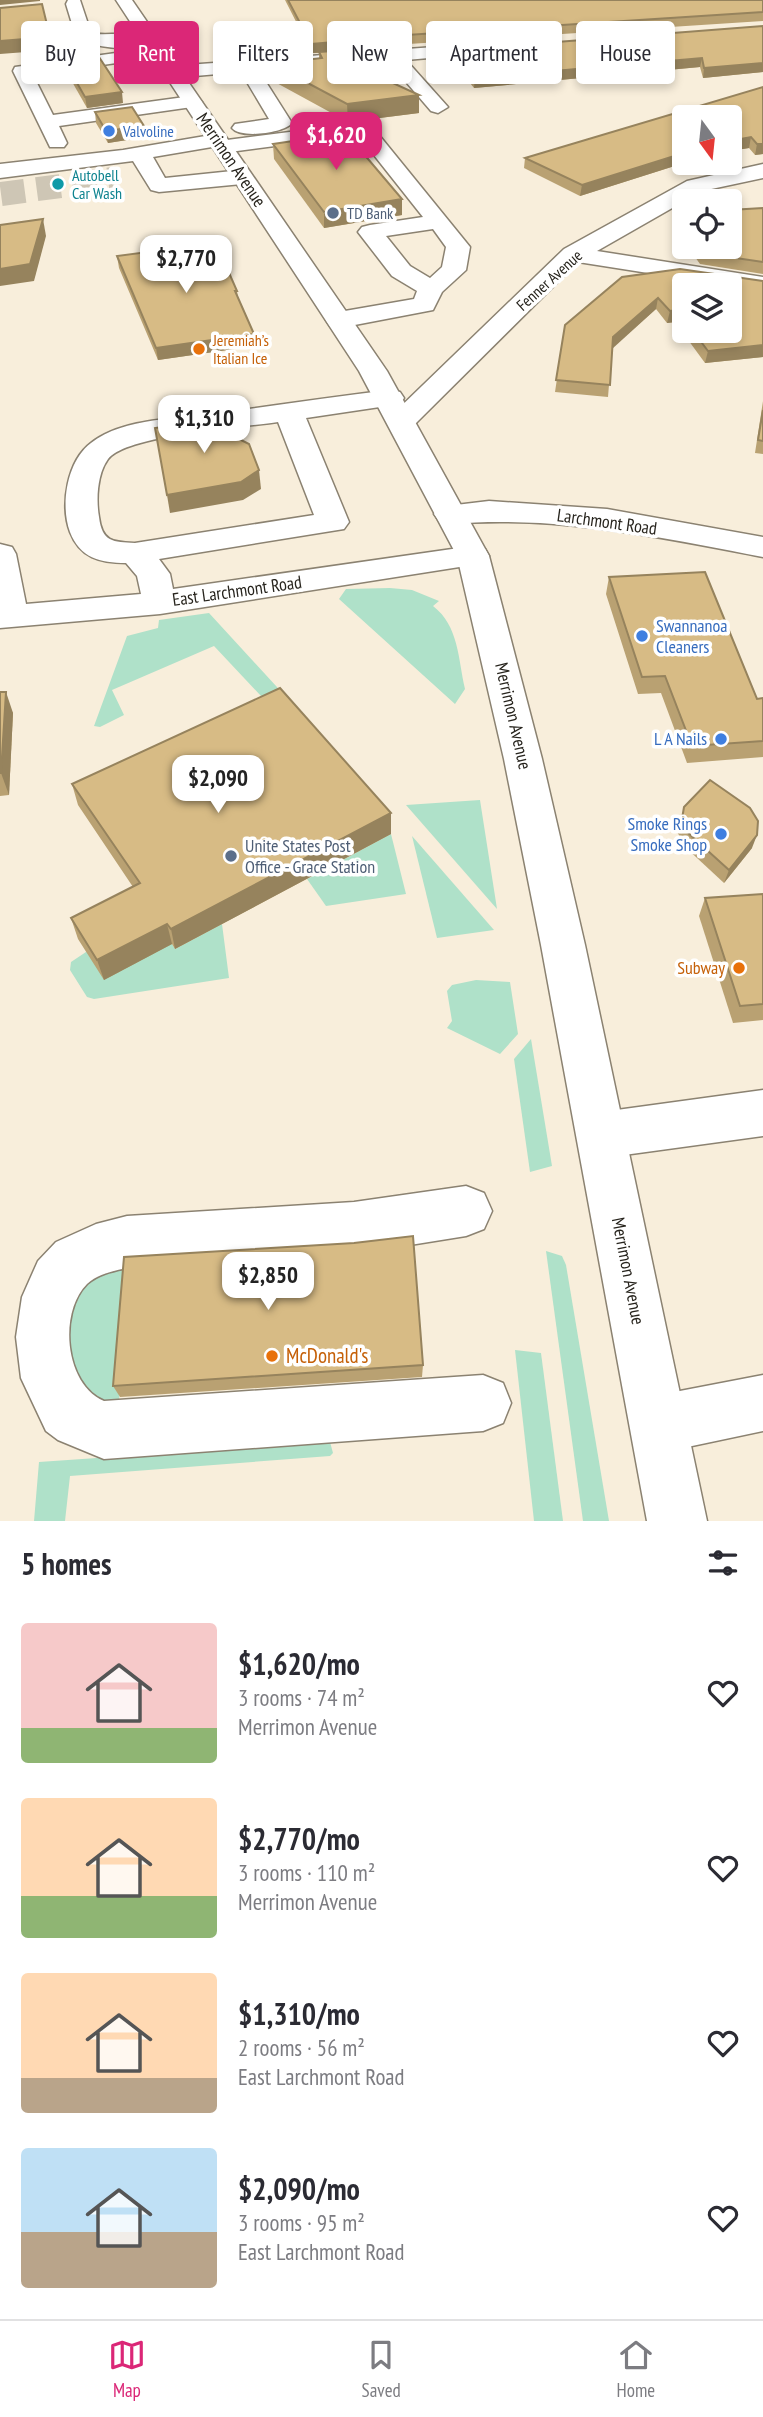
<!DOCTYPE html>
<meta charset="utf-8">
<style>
body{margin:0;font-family:"PT Sans Narrow",sans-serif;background:#f2f2f3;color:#2b2b33;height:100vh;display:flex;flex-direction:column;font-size:26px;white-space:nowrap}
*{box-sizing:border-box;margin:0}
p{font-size:23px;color:#7c7c81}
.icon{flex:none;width:38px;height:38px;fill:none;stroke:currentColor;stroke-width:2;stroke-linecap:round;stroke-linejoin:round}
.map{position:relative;height:1521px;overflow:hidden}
.details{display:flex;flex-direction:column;background:#fff;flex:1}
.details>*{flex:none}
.top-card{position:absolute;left:21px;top:21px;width:721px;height:63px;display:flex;gap:14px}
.needle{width:46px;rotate:165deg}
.fabs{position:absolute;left:672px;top:105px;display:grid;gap:14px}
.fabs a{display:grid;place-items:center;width:70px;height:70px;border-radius:7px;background:#fff;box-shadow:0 4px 10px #0003;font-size:35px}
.price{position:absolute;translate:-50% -60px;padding:0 16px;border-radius:14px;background:#fff;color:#222;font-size:23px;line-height:46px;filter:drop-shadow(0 2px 4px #0008)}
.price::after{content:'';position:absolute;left:50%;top:42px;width:21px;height:16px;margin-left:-10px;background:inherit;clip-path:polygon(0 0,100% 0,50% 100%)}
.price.on{background:#db2777;color:#fff}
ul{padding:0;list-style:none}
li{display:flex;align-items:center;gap:21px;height:175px;padding:0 21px}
li span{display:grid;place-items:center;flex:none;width:196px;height:140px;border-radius:7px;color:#555}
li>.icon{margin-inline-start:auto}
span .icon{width:84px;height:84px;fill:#fffc;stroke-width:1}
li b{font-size:30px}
h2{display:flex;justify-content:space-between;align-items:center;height:84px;padding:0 21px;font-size:30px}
.tag{padding:0 24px;border-radius:7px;background:#fff;box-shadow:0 4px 10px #0003;font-size:24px;line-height:63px}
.tag.on{background:#db2777;color:#fff}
.menu{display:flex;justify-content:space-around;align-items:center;height:98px;border-top:2px solid #e1e1e2;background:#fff;font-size:19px;color:#7c7c81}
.menu a{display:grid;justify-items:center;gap:4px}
.menu .on{color:#db2777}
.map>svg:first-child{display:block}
.green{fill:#afe1c9}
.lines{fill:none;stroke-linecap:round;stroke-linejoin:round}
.minor-tunnel{stroke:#cec6b5;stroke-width:24;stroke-dasharray:24 12;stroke-linecap:butt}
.minor-casing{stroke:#8b8271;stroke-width:3}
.major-casing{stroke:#8b8271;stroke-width:3}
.minor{fill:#fff;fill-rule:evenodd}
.major{fill:#fff;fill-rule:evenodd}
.wall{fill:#b9a172;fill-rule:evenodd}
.shaded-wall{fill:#96835d}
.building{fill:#d7bb85;stroke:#96835d;stroke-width:2}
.shop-dot{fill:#3f7fe0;stroke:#fff;stroke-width:2.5}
.culture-dot{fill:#0f9aa8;stroke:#fff;stroke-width:2.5}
.service-dot{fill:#5c6f8a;stroke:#fff;stroke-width:2.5}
.food-dot{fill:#e8710a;stroke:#fff;stroke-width:2.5}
.labels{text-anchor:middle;stroke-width:7;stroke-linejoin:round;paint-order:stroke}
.far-shop-label{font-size:16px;fill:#366cbe;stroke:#fff;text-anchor:start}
.far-culture-label{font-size:16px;fill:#0d838f;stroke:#fff;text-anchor:start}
.far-service-label{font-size:16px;fill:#4e5e75;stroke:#fff;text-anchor:start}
.far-street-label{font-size:16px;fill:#27241d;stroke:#fff}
.far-food-label{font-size:16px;fill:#c56008;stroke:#fff;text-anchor:start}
.street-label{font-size:18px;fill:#27241d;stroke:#fff}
.shop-label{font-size:18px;fill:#366cbe;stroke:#fff;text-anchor:end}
.service-label{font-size:18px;fill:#4e5e75;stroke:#fff;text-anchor:start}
.food-label{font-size:18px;fill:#c56008;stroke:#fff;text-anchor:end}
.near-food-label{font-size:21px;fill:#c56008;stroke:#fff;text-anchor:start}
</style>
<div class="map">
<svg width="763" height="1521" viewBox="0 0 763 1521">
<rect width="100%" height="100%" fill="#f8eedb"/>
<g class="green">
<path d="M390,588l22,2 27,11 -6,5c26,20 25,53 32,83l-10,15 -116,-105 7,-10z"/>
<path d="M209,613l112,122 -45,-23 -62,-66 -102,44 12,25 -24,12 -6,-1 33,-90 31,-8 1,-8z"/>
<path d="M480,800l17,109 -91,-104z"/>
<path d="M391,834l15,60 -80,12 -19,-27z"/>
<path d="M412,836l82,94 -57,8z"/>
<path d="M222,924l7,54 -135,21 -7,-2 -17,-27 1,-8 15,-10 86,-8 3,5z"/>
<path d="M476,980l34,2 8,52 -18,20 -53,-26 5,-7 -5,-30 5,-6z"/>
<path d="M531,1039l21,127 -22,6 -16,-113z"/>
<path d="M546,1251l16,5 4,9 43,256h-26z"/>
<path d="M93,1267l37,1 -12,144 -53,-38 9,-88z"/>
<path d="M515,1350l26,3 22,168h-29z"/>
<path d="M330,1442l3,11 -3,3 -260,20 -5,45h-31l5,-59z"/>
</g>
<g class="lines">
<path class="minor-tunnel" d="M1,194l112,-15"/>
<g class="minor-casing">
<g id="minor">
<path d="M68,0h12l11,33c15,4 41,-4 52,7 -14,15 -49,5 -66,0l-11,-36z"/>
<path d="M504,42l9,5 -3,4 -104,9 42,47 -10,6 -7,-2 -43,-50 -129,10 33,52c-8,10 -51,16 -60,5l3,-4 34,-5 -28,-47 -69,6 -9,-6 9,-6z"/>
<path d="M159,47l9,5 -3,4 -132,19 20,40 139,-19 10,6 -3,4 -140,20 8,17 -3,4h-14l-37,-76 2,-4z"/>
<path d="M321,128l58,7 91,112 -4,23 -24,22 -9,18 -94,18 -9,-2 -4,-6 4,-6 9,-2 75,-13 3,-8 -25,-15 -34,-44 4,-5 8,-2 53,-8 -57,-72 -45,-5 -99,13 -10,-6 -59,10 12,21 77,-8 11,7 -11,7 -83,8 -8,-2 -18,-29 -133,17v-14l123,-14 94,-16 10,6zM433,229l13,18 -4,20 -12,11 -20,-12 -24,-30z"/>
<path d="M763,164v14l-61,13 -105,60 166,26v14l-185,-29 -165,164 -10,3 -10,-3 -4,-6 4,-6 171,-165 123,-68z"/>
<path d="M390,390l10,2 4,6 -4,6 -94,14 43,104 -5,7 -185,30 11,15 3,15 300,-43 12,3 4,7 -4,7 -325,51 -160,14v-84l12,3 4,7 10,50 115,-10 -4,-18 -11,-13c-26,0 -46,-5 -56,-31 -10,-27 -3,-71 21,-89 33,-26 90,-24 129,-30 57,-8 113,-16 170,-23zM278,422l36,93 -179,28c-22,-1 -33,-1 -36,-26 -3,-17 -2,-43 9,-58 18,-24 137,-32 170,-37z"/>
<path d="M489,501l118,8 156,28v20c-104,-20 -206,-42 -313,-33l-11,-3 -5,-7 5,-7z"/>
<path d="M763,1090v46l-161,22 -17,-6 -8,-17 8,-17 17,-6z"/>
<path d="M466,1186l18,7 8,18 -8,18 -18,7 -112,18 -227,14c-14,3 -29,6 -40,16 -29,29 -22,101 17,117l379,-26 20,8 8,20 -8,20 -20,8 -379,28 -46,-19 -12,-9 -25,-53 -5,-41 6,-40 16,-36 18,-19 40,-18 31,-8 227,-14z"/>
<path d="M763,1375v56l-104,22 -20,-9 -9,-20 9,-20 20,-9z"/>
</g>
</g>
<g class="major-casing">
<path id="major" d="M116,0h16l255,371 102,185 53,203 43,186 122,576h-60l-106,-576 -37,-186 -47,-203 -98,-185z"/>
</g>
<use href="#minor" class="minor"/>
<use href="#major" class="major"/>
</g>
<g class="wall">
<path d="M285,0h478v21l-417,27v2l38,29 35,34 -71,9 -75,-41 -1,-17 47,-5v-6h-7z"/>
<path d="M763,26v46l-60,6 -3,-11 -226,21 -23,-29 1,-9z"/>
<path d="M65,62l58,41 -36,5 -20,-35z"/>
<path d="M763,87v67l-8,1 -6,-7 -19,3v-34h-46v46l-104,33 -56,-28 1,-10z"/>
<path d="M95,112l51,25 -38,6 -12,-20z"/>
<path d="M273,144l129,71 -78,13 -50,-69z"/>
<path d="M763,208v66l-63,-10 -12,-17h42z"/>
<path d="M676,213h8v27l-10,-16z"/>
<path d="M117,256l120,35 1,8 17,47 -97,14 -39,-92z"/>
<path d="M680,269l83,12v76l-58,6 -30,-41 -8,1 -11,-14 -44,39 -4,49 -53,-5 10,-67 57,-48zM684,285h46v46h-46z"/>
<path d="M763,401v53l-8,-1z"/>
<path d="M609,577l148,122 6,-1v59l-76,6 -26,-70 -23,1 -32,-100z"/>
<path d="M0,692l13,21 -4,82 -9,1z"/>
<path d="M72,784l319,50 -216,115 -3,-5 -68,36 -26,-41 -7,-21 62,-31 -55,-82z"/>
<path d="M684,807l68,41 -28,35 -41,-38 -5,-12z"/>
<path d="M763,894v126l-30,3 -34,-107 6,-18z"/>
<path d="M354,1243l69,122 -1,12 -302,20 -7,-11z"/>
</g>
<g class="shaded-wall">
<path d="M0,0h40v1l-40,4z"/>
<path d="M50,37l2,13 -52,4v-13z"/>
<path d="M346,41v10l-34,2 -1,-9z"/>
<path d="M702,58l-2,9 -226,21 1,-10z"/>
<path d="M763,63v9l-60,6 1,-10z"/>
<path d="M122,92l1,11 -36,5 -2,-11z"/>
<path d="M419,95v18l-71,9 -1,-18z"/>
<path d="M144,126l2,11 -38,6 -2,-12z"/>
<path d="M751,137l-2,11 -19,3v-10z"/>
<path d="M757,144h6v10l-8,1z"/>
<path d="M684,153v10l-104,33 2,-11z"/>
<path d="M402,199v16l-78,13v-16z"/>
<path d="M43,219l3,17 -12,45 -34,5v-17z"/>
<path d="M658,298l-2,11 -44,40 1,-12z"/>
<path d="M677,310l-2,12 -8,1 3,-12z"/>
<path d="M254,334l1,12 -97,14 -2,-12z"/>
<path d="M763,345v12l-58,6 3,-12z"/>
<path d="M259,470l2,19 -18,11 -73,13 -3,-18z"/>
<path d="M6,692l7,21 -4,82 -8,-22z"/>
<path d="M391,813v21l-216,115 -4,-20z"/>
<path d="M757,835l-5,13 -28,35 5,-13z"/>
<path d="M167,924l5,20 -68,36 -7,-20z"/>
</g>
<g class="building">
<path d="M288,0h475v12l-419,27 2,2 -35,3z"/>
<path d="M42,4l8,33 -50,4v-33z"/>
<path d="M763,26v37l-59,5 -2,-10 -227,20 -23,-28z"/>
<path d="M358,49l26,30 35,16 -72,9 -75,-40 50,-6 -3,-6z"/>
<path d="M99,57l23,35 -37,5 -20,-35z"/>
<path d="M763,87v57h-6l-6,-7 -21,4v-24h-46v36l-102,32 -57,-27z"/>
<path d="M132,107l12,19 -38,5 -11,-19z"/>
<path d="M346,133l56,66 -78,13 -51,-68z"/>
<path d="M763,208v54l-61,-9 -4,-6h32v-37z"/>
<path d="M676,213h8v12z"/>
<path d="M43,219l-13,45 -30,5v-44z"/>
<path d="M216,243l21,48h-2l19,43 -98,14 -39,-92z"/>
<path d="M680,269l83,12v64l-55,6 -15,-20h37v-46h-46v34l-7,-9 -7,1 -12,-13 -45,39 -3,48 -54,-5 9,-55 57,-48z"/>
<path d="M763,410v31l-5,-1z"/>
<path d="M231,416l8,23 10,5 10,26 -18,12 -74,13 -12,-67z"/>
<path d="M705,572l52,127 6,-1v43l-71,5 -27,-70 -23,1 -33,-100z"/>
<path d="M280,688l111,125 -220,116 -4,-5 -70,36 -26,-42 69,-35 -68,-99z"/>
<path d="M0,692h6l-5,81h-1z"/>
<path d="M710,780l40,28 8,13 -1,14 -28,35 -42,-38 -5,-13 2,-12z"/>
<path d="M763,894v110l-23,2 -35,-108z"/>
<path d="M413,1236l10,129 -310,21 11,-129 230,-14z"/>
</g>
<g class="shop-dot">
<circle cx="109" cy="131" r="7"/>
<circle cx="642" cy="636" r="7"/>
<circle cx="721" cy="739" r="7"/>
<circle cx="721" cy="834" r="7"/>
</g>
<circle class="culture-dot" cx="58" cy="184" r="7"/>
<g class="service-dot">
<circle cx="333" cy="213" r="7"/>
<circle cx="231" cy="856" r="7"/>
</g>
<g class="food-dot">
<circle cx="199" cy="349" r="7"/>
<circle cx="739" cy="968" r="7"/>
<circle cx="272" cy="1356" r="7"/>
</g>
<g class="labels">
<g class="far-shop-label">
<text x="123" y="137">Valvoline</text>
</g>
<g class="far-culture-label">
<text x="72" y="181">Autobell<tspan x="72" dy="18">Car Wash</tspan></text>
</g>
<g class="far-service-label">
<text x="347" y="219">TD Bank</text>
</g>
<g class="far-street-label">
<text transform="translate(549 280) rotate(-42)" y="6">Fenner Avenue</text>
</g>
<g class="far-food-label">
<text x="213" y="346">Jeremiah’s<tspan x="213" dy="18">Italian Ice</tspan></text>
</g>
<g class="street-label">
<text transform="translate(231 160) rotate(56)" y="6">Merrimon Avenue</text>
<text transform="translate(607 522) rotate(8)" y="6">Larchmont Road</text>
<text transform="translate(237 591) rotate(-8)" y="6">East Larchmont Road</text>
<text transform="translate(513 716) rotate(77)" y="6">Merrimon Avenue</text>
<text transform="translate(628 1271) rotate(79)" y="6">Merrimon Avenue</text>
</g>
<g class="shop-label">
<text x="656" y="632" text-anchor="start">Swannanoa<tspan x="656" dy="21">Cleaners</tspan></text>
<text x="707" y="745">L A Nails</text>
<text x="707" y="830">Smoke Rings<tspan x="707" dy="21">Smoke Shop</tspan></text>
</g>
<g class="service-label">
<text x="245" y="852">Unite States Post<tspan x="245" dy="21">Office - Grace Station</tspan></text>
</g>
<g class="food-label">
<text x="725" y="974">Subway</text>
</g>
<g class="near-food-label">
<text x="286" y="1363">McDonald's</text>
</g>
</g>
</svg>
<div class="fabs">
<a><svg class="needle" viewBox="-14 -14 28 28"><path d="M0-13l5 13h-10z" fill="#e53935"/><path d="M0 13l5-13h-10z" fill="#7c7c81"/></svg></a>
<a><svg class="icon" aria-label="locate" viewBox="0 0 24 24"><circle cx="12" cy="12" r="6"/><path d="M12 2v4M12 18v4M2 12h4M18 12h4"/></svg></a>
<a><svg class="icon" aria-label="layers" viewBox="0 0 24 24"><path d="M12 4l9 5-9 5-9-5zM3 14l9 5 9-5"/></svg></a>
</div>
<b class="price on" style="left:336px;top:172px">$1,620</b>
<b class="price" style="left:186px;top:295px">$2,770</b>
<b class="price" style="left:204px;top:455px">$1,310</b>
<b class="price" style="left:218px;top:815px">$2,090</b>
<b class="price" style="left:268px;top:1312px">$2,850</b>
<div class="top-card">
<a class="tag">Buy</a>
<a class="tag on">Rent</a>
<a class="tag">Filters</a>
<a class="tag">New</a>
<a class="tag">Apartment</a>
<a class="tag">House</a>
</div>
</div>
<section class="details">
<h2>5 homes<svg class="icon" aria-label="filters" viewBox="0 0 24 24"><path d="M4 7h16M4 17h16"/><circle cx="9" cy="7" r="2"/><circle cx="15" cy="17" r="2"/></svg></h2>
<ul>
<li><span style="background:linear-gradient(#f6c9c9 75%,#8fb573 0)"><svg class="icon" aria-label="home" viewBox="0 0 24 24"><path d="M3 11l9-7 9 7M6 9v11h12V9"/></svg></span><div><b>$1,620/mo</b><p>3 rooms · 74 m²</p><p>Merrimon Avenue</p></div><svg class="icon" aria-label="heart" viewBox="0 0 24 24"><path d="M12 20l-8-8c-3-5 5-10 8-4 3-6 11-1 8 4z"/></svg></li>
<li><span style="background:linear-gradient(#ffd9b3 70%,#8fb573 0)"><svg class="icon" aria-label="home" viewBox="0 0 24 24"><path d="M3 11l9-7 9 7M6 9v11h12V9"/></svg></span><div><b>$2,770/mo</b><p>3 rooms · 110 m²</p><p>Merrimon Avenue</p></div><svg class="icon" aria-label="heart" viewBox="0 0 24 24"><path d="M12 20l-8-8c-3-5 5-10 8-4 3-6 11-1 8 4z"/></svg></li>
<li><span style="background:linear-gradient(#ffd9b3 75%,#b9a48a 0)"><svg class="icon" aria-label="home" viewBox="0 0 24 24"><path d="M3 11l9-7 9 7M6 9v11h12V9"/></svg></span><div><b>$1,310/mo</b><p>2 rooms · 56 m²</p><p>East Larchmont Road</p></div><svg class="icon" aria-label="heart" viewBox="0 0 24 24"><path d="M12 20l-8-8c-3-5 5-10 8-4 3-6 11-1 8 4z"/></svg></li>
<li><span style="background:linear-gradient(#bfe0f5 60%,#b9a48a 0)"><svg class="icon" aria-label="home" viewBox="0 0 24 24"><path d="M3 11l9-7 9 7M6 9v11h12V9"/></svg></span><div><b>$2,090/mo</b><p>3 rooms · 95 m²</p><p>East Larchmont Road</p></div><svg class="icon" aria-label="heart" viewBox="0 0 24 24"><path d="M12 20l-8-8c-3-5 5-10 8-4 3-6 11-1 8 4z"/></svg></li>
</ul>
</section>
<nav class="menu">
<a class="on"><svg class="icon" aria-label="map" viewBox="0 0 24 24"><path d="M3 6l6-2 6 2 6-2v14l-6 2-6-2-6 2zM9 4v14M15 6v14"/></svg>Map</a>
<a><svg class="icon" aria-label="saved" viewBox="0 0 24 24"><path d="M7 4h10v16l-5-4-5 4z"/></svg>Saved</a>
<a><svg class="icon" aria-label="home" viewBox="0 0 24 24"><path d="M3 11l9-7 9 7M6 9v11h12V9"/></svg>Home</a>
</nav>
